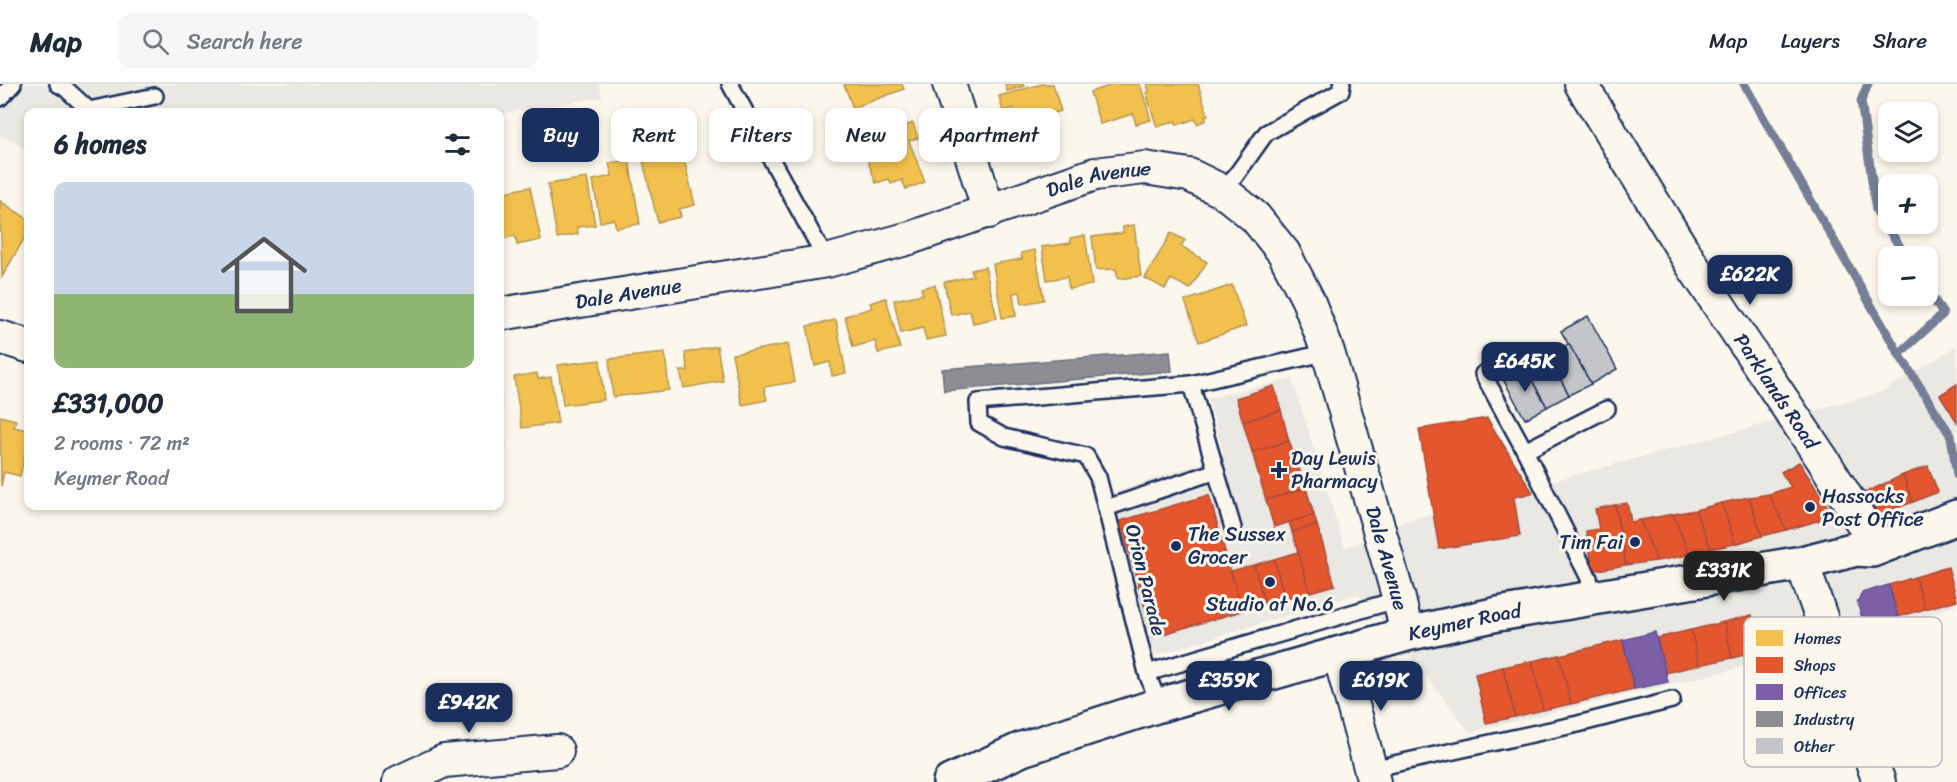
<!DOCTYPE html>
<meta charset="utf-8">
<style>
body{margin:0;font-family:Sriracha,sans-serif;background:#f6f6f7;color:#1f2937;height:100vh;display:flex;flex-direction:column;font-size:22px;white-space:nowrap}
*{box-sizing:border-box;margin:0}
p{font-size:20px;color:#747a83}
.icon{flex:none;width:33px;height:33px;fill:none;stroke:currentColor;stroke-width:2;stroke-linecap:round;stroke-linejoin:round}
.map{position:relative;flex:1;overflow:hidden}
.drawer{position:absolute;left:24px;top:24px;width:480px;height:402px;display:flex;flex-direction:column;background:#fff;border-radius:12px;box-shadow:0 3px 9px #0003}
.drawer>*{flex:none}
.hud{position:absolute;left:522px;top:24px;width:570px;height:54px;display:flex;gap:12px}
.fabs{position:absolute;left:1878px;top:18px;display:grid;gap:12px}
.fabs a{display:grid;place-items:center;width:60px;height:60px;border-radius:12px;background:#fff;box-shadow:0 3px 9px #0003;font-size:30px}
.price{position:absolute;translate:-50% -51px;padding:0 14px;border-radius:12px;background:#1b2f5e;color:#fff;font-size:20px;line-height:39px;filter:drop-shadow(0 2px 3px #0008)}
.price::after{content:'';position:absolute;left:50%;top:36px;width:18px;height:14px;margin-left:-9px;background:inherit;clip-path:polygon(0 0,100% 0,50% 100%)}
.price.current{background:#222;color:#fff}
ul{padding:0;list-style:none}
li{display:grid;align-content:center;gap:12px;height:318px;padding:0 30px}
li span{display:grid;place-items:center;height:186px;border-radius:12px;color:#555}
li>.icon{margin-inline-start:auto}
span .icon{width:108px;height:108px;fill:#fffc;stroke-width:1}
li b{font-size:26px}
h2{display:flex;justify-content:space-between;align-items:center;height:72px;padding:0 30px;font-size:26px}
.pill{padding:0 21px;border-radius:12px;background:#fff;box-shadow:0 3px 9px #0003;font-size:21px;line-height:54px}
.pill.current{background:#1b2f5e;color:#fff}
header{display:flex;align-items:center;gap:36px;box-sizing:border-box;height:84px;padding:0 30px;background:#fff;border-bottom:2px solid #e0e1e3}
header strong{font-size:28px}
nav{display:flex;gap:33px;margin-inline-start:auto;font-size:21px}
.search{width:420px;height:54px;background:#f6f6f7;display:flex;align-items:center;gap:15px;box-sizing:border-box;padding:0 21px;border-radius:12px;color:#747a83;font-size:22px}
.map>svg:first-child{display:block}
.built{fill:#eae8e2}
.homes{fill:#f2c14e;stroke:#b29553;stroke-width:1.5}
.shops{fill:#e4572e;stroke:#a84b3c;stroke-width:1.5}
.offices{fill:#7b5ea7;stroke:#5e5091;stroke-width:1.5}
.industry{fill:#8d8d92;stroke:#6b7182;stroke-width:1.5}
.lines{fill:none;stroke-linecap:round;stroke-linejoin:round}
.stream{stroke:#747e96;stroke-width:9}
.building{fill:#c3c5c9;stroke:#1b2f5e;stroke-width:1.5}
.service-casing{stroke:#1b2f5e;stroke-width:20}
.minor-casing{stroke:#1b2f5e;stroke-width:36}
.secondary-casing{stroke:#1b2f5e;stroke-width:38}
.service{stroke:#fbf7ec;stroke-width:15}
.minor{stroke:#fbf7ec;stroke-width:32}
.secondary{stroke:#fbf7ec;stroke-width:33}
.poi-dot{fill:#1b2f5e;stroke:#fbf7ec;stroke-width:2}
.labels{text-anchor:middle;stroke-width:6;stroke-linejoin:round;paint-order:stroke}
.street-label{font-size:20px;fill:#1b2f5e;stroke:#fbf7ec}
.poi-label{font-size:20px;fill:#1b2f5e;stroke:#fbf7ec;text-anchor:start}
.key{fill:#fbf7ec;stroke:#b8bbc1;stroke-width:1.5}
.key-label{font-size:16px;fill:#1b2f5e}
</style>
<header>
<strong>Map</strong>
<div class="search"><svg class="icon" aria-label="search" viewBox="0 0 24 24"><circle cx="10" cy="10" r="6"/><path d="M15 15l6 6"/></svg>Search here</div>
<nav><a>Map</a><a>Layers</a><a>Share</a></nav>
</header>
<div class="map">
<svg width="1957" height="698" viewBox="0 0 1957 698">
<rect width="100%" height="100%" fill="#fbf7ec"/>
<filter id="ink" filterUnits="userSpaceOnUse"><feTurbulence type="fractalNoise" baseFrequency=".0167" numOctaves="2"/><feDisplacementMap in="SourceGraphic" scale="12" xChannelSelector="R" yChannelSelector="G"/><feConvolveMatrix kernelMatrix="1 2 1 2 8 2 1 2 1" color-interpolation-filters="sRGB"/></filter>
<g filter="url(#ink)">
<g class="built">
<path d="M0,0h599l3,13 -102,17v-2h-472v38l-28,-15z"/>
<path d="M1957,262v258l-82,32 -405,96 -86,-109 -26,-29 -211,64 -38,-164 115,-39 -16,-57 84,-19 53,169 64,-28 473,-128z"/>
</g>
<g class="homes">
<path d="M844,0h58l2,5 -51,19z"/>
<path d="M1005,0h18l1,2 -17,5z"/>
<path d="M1042,0h11l8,27 -13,4 5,17 -15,4 4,14 -15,5 -13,-47 -11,3 -4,-15z"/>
<path d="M1109,0h31l11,36 -15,4 -3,-10 -33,10 -10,-32 19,-6z"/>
<path d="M1147,0h51l10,31 -3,1 1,4 -9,4 -2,-5 -18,6 -2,-4 -18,6 -11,-34 3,-1z"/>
<path d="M913,39l5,15 -9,3 16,41 -19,7 -4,-9 -11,4 -2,-5 -13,4 -15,-40z"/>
<path d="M681,63l14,58 -16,4 2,8 -23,5 -16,-65z"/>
<path d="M629,76l11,64 -24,4 -2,-9 -14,3 -7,-42 19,-4 -3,-13z"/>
<path d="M587,94l8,47 -18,2 1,7 -21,4 -9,-54z"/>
<path d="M530,103l11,53 -24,5 -2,-9 -14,3 -1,-46z"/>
<path d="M0,117l28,18 -2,9 2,4 -26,45z"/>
<path d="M1134,141l7,51 -23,3 -2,-10 -20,1 -4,-33 31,-4v-6z"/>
<path d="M1171,149l14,7 -4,6 26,16 -17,27 -19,-10 -6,10 -20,-11z"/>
<path d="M1085,151l7,50 -23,4 -2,-12 -20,3 -5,-33 29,-4 -1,-5z"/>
<path d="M1035,166l9,50 -22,4 -2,-12 -7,1 3,23 -14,2 -9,-54 29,-5 -1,-6z"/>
<path d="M985,183l12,51 -24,5 -3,-12 -19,4 -7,-33 29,-6 -2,-6z"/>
<path d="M935,201l11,51 -20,4 -3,-12 -22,5 -7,-33 29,-6 -2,-6z"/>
<path d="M1232,201l14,41 -47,16 -14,-41z"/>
<path d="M886,214l14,50 -22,5 -3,-12 -22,6 -8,-31 27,-8 -2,-5z"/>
<path d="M836,236l10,53 -14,3 -2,-14 -15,4 -8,-40z"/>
<path d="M788,260l7,38 -31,5 3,13 -25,5 -10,-51z"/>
<path d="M717,262l6,35 -39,7 -4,-17h8l-3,-18z"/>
<path d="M665,269l4,37 -56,7 -4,-38z"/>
<path d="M600,276l4,40 -41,5 -5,-40z"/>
<path d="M537,289l1,6 13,-2 7,46 -36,5 -8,-51z"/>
<path d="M500,309l5,53 -5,5z"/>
<path d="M0,332l16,4 -2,7 14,3v11l-8,35 -16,-4 -3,14z"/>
</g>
<g class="shops">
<path d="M1957,300v38l-17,-27z"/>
<path d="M1274,302l7,24 -38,12 -7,-24z"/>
<path d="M1281,326l8,31 -37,11 -9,-30z"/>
<path d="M1487,334l46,75 -19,4 6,39 -81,13 -20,-120z"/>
<path d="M1289,357l17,47 -40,12 -14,-48z"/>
<path d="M1799,378l35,54 -48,14 -17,-36 22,-7 -10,-15z"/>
<path d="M1928,382l10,26 -25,10 -10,-27z"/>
<path d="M1903,391l10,27 -35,13 -14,-22z"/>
<path d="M1306,404l8,27 -40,12 -8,-27z"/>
<path d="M1769,410l17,36 -24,6 -13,-39z"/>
<path d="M1209,411l33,116 -89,26 -33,-116z"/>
<path d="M1749,413l13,39 -27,8 -13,-41z"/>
<path d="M1627,419l4,19 9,-2 17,41 -31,4 -11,-60z"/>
<path d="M1722,419l13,41 -24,5 -16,-39z"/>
<path d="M1615,421l11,60 -33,6 -7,-40 13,-2 -4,-20z"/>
<path d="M1695,426l16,39 -22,6 -16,-41z"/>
<path d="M1673,430l16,41 -32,6 -17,-41z"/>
<path d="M1314,431l3,10 -25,7 -3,-10z"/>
<path d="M1317,441l18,60 -25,7 -18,-60z"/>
<path d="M1298,468l12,40 -25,7 -11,-40z"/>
<path d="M1274,475l11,40 -20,6 -11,-40z"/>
<path d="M1254,481l11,40 -23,6 -11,-40z"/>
<path d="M1948,483l9,33 -32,9 -10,-32z"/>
<path d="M1915,493l10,32 -27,8 -9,-32z"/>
<path d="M1752,531l9,36 -29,7 -8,-36z"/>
<path d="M1724,538l8,36 -33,7 -8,-35z"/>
<path d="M1691,546l8,35 -34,8 -8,-35z"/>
<path d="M1623,556l11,49 -63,15 -12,-49z"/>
<path d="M1559,571l12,49 -28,6 -11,-49z"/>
<path d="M1532,577l11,49 -28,7 -12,-50z"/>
<path d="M1503,583l12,50 -29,6 -11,-49z"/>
</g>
<g class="offices">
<path d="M1889,501l9,32 -33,10 -8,-25 5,-9z"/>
<path d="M1655,548l13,50 -34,7 -11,-49z"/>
</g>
<path class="industry" d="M1170,267l2,20 -228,20 -2,-22z"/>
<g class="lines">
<g class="stream">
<path d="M1744,0l155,270"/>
<path d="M1868,0l-7,17 15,109 30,46"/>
<path d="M1928,206l15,24 -44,40 52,82 6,39"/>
</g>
</g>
<g class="building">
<path d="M1588,232l29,53 -26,15 -30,-53z"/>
<path d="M1569,260l22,40 -22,11 -22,-40z"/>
<path d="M1547,271l22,40 -22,12 -22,-39z"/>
<path d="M1525,284l22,39 -22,12 -22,-40z"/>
</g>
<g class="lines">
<g class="service-casing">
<g id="service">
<path d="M58,0l7,4 24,22 66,-14"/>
<path d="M730,0l97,177"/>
<path d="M0,14l13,-14"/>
<path d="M1224,108l42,-59 75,-42 1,-7"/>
<path d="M1483,290l42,77"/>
<path d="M1216,387l17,57"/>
<path d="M1106,424l-8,-31 -12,-21 -82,-19 -25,-14 -1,-21 213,-18"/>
<path d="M1592,514l-3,-20 -64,-127 82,-42"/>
<path d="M1147,589l252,-74"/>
<path d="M1156,622l-3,-17 -6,-16 -41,-165 110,-37 -25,-87 137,-32"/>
<path d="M1371,685l207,-45 94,-24"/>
</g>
</g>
<g class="minor-casing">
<g id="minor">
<path d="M949,0l40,128"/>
<path id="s1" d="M1581,0l111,181 131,195 42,67 7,23"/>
<path id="s2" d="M500,230l327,-53 83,-23 185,-64 50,-6 44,7 35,17 31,25 29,36 24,47 20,52 71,247 8,35"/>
<path d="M0,253l28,9"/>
<path d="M1802,479l77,219"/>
<path d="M1339,570l35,128"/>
<path d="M399,698l45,-21 113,-10"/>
</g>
</g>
<g class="secondary-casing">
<g id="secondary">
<path id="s3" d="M950,698l72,-33 134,-43 251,-72 91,-20 304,-51 54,-14 16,1 85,-33"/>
</g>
</g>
<use href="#service" class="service"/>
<use href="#minor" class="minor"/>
<use href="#secondary" class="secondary"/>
</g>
</g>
<g class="poi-dot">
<path d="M1276 377h6v6h6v6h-6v6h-6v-6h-6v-6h6z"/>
<circle cx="1810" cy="423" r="6"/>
<circle cx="1635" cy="458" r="6"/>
<circle cx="1176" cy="462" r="6"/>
<circle cx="1270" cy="498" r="6"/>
</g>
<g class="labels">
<g class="street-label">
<text dy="7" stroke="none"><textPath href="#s2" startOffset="616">Dale Avenue</textPath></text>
<text dy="7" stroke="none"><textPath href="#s2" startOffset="130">Dale Avenue</textPath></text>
<text dy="7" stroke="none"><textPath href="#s1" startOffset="364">Parklands Road</textPath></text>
<text dy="7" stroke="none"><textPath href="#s2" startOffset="1156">Dale Avenue</textPath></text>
<text transform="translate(1146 496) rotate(76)" y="7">Orion Parade</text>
<text dy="7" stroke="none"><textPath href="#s3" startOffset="540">Keymer Road</textPath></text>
</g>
<g class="poi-label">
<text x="1291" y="381">Day Lewis<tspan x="1291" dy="23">Pharmacy</tspan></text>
<text x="1822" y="419">Hassocks<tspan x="1822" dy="23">Post Office</tspan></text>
<text x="1188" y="457">The Sussex<tspan x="1188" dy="23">Grocer</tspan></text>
<text x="1623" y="465" text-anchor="end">Tim Fai</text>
<text x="1270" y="527" text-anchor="middle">Studio at No.6</text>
</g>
</g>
<rect x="1744" y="533" width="198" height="150" rx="9" class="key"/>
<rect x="1756" y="546" width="27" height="16" fill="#f2c14e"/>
<rect x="1756" y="573" width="27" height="16" fill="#e4572e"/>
<rect x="1756" y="600" width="27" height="16" fill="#7b5ea7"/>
<rect x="1756" y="627" width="27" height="16" fill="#8d8d92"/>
<rect x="1756" y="654" width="27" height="16" fill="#c3c5c9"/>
<g class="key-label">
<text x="1794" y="560">Homes</text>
<text x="1794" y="587">Shops</text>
<text x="1794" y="614">Offices</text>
<text x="1794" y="641">Industry</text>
<text x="1794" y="668">Other</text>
</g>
</svg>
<div class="fabs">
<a><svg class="icon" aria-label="layers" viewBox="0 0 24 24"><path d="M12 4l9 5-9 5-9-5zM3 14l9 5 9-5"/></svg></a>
<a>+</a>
<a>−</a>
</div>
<b class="price" style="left:1750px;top:222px">£622K</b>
<b class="price" style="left:1525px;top:309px">£645K</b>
<b class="price current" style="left:1724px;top:518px">£331K</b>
<b class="price" style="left:1229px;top:628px">£359K</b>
<b class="price" style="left:1381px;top:628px">£619K</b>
<b class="price" style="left:469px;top:650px">£942K</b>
<div class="hud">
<a class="pill current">Buy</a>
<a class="pill">Rent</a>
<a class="pill">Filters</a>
<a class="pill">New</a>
<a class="pill">Apartment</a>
</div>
<section class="drawer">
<h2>6 homes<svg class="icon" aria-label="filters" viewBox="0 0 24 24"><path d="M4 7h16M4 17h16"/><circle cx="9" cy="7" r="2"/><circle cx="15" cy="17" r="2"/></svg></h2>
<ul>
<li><span style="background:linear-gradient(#c9d6e8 60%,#8fb573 0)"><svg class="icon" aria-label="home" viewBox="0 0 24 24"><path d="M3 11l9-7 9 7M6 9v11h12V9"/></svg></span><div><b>£331,000</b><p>2 rooms · 72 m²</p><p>Keymer Road</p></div></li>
</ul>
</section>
</div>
